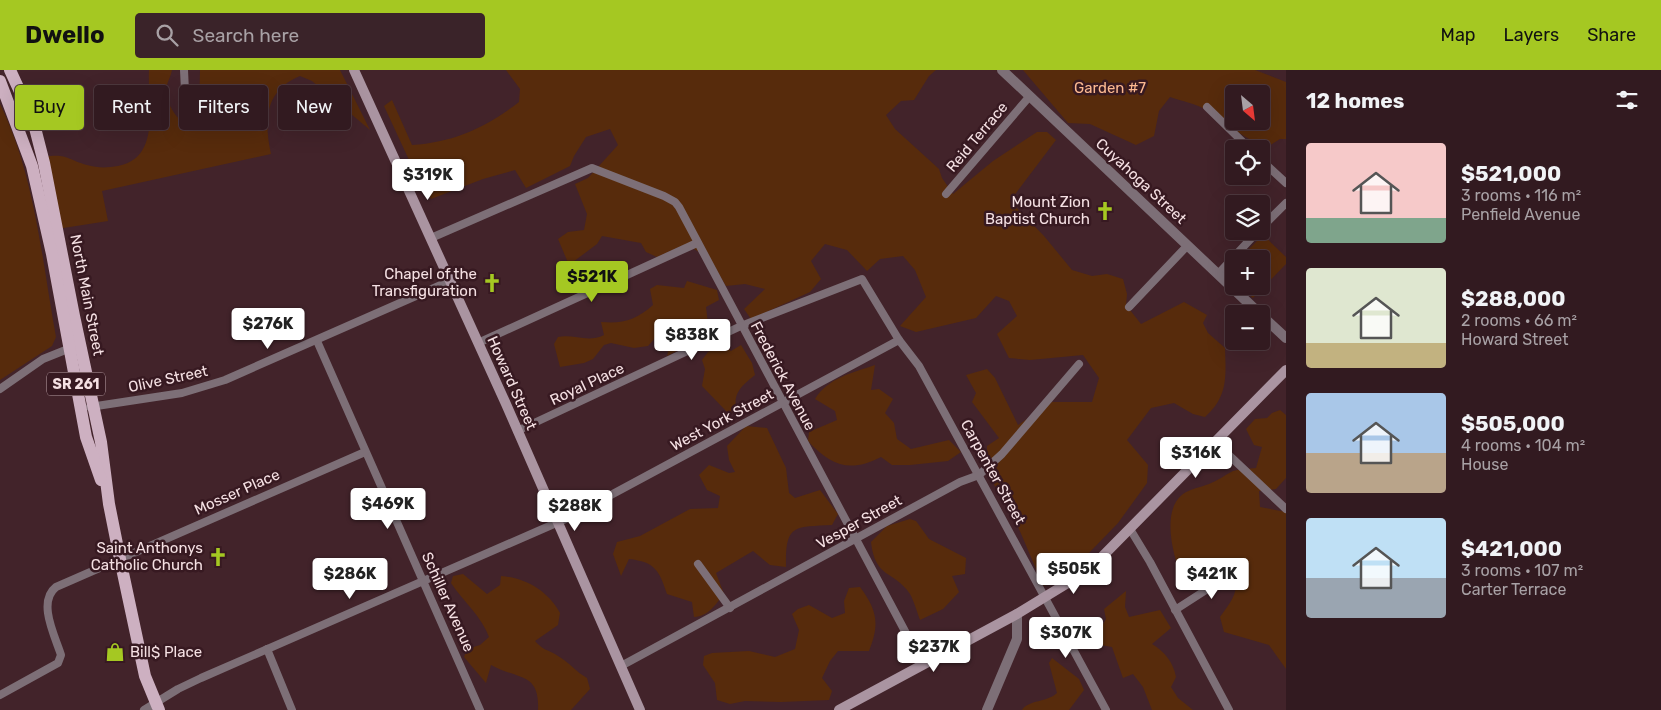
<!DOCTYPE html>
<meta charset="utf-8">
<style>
body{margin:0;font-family:Rubik,sans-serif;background:#3a2329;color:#f1f3f6;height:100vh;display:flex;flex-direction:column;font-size:19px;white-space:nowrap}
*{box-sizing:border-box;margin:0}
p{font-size:16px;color:#a8a1a5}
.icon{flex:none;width:28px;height:28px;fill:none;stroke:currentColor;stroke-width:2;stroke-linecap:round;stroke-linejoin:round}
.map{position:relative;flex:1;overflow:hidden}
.details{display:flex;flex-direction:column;background:#321a20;width:375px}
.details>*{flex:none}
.hud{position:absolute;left:15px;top:15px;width:475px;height:45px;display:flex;gap:10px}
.needle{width:32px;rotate:152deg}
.controls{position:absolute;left:1225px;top:15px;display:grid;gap:10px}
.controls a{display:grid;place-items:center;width:45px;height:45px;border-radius:5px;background:#321a20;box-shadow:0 5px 20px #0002,0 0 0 1px #4d383e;font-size:25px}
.price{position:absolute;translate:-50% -42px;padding:0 11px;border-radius:5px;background:#fff;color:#222;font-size:16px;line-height:32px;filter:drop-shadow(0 1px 2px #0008)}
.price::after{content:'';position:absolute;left:50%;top:30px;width:15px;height:11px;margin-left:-8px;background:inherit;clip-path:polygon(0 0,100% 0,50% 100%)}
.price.selected{background:#a5c822;color:#111}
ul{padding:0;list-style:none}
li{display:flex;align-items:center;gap:15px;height:125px;padding:0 20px}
li span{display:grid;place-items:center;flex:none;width:140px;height:100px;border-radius:5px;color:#555}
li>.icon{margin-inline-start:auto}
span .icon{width:60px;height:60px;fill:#fffc;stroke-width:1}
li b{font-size:21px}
h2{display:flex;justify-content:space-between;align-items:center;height:60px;padding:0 20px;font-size:21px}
.tag{padding:0 18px;border-radius:5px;background:#321a20;box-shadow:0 5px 20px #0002,0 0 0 1px #4d383e;font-size:18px;line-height:45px}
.tag.selected{background:#a5c822;color:#111}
header{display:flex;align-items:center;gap:30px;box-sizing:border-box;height:70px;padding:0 25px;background:#a5c822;color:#111}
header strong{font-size:24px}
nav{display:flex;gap:28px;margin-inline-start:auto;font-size:18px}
.search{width:350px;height:45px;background:#3a2329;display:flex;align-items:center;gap:12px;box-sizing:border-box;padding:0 18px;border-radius:5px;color:#a8a1a5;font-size:19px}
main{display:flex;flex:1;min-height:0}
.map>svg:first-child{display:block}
.green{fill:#572b0c;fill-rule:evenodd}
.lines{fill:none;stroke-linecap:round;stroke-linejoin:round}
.minor{stroke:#7d6f77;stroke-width:8}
.tertiary{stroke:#7d6f77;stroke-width:10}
.secondary{stroke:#aa94a1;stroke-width:10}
.primary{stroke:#cdb0c1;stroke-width:12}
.labels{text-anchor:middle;stroke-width:5;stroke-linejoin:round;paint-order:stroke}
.shield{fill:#371921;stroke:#bca4a9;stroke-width:1}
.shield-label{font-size:14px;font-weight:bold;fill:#f5e0e3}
.park-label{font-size:15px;fill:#fcb991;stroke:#371921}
.street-label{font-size:15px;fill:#f5e0e3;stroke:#371921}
.poi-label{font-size:15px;fill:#f5e0e3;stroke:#371921;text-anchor:end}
</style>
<header>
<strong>Dwello</strong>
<div class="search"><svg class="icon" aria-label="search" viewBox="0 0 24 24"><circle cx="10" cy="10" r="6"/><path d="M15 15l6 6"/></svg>Search here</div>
<nav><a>Map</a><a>Layers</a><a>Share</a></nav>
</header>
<main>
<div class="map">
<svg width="1286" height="640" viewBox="0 0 1286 640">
<rect width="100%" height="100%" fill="#42232a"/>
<g class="green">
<path d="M149,0h23c-1,6 -4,10 -5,15 -4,13 7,31 17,38l18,-5 -3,-9 1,-39h140l30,60 -58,-49 -12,-5c-36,15 -36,45 -29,78l-169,37 6,30 -51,8 -14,-72c24,-4 23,2 44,8 10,3 20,3 31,1 44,-8 29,-63 31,-96z"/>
<path d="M506,0h430l-7,6 -15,24 -13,1 -15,14 9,14 44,40 3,9 11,16 40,-33 44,-29h10l9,8 -46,61 34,35 28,34 20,6 15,-2 16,5 4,15 -1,11 15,19 43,-22 23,13 -4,8 5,10 17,15c1,29 3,49 -20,69l-12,-3 -19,-11 -23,5 -24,32 21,25 -1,18 -29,40 -30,31 -44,32c-18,-36 -30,-80 -57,-110v-30l12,-8 -27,-36 4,-9 -10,-18 21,-6 8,9 23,47 34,-23h40l7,-24 -16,-23 -53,5 -21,-2 -12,-24 20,-18 -8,-15 -13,-5 -20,22 -60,14 -16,-6 26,-29 -11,-27 -12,-14 -23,3 -13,12 -20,-21 -22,-6 -14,17 10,18 -11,13 -59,27 -7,-10 21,-20 -20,-5 -19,2 -16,-27 -24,-15 -29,13 -11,-5 -5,-9 -39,-7 -5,8 -28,21 -11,-26 10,-7 16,-2 3,-16 -12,-30 13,-6 30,-33 -8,-16 -24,8 -12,19 -4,10 -44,22 -11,-18 -32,9 -52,20 -15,-24 -32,-69 8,-6 20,45c42,-3 73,-17 107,-43l1,-13z"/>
<path d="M1023,0h232l31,12v57h-6l-13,8c-22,-7 -40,-24 -60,-37 -11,-6 -25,-9 -37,-13l-11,14 -5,25 -18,9 -46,-21 -22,-1zM1234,24h27v27h-27z"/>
<path d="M0,34c35,71 42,157 56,233l-4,9 -52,34z"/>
<path d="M1263,165l23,22v7l-33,34 -14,-12h22v-27h-22z"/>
<path d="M687,211l30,9 2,10 -13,7 3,25 -17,11 -25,13 5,-20 -8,-8 -16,18 -14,2 -23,-5 -7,2 -11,14 -9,4 -24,4 -6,-23 4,-7c16,-3 30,6 46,-2l-3,-13c22,2 35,-2 52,-17l-3,-16 7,-4 27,3z"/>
<path d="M723,275l8,6 10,-6 11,18 3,12c-15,12 -24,20 -17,39l-11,-2 -25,-26 3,-17 -3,-9 6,-8z"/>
<path d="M875,295l-4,25 8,-1 14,10 -8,14 9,10 3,16 14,10 38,-9 12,12 -13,9 -38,4h-18l-11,-8c-31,16 -50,9 -73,-16l1,-9 28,-12 -2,-9 -20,-12c13,-21 37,-26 60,-34z"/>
<path d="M1280,340l6,5v63l-10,11 -17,2 1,16 26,5v157l-17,-24 -45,-13 -4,-15c16,-22 19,-26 14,-53l-18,-2 -31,23c-10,-22 -26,-73 -2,-91 7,-5 18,-7 26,-10 8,-3 16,-9 24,-13 7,-2 16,-2 23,-3l6,-21 -8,-2 -8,-16 9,-10 12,-1 5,-5z"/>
<path d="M746,356l21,2 19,40 3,25 6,5 25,-8 18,24 -6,11c-38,2 -47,-1 -46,42l-16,-2 -17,-14 -37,22 8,21c-9,11 -15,22 -30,23l-2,-15 -25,-8c-8,-24 -12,-32 -38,-35l-8,17 -8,-22 4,-12 23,-6 50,-27 28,-1 2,-12 -13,-6 -8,-15 10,-10 20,8 6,-1 -6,-12 -2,-14z"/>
<path d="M910,449l6,2 13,18 37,19 -1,16 -13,2 7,16 -16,17 -23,11c-3,-8 -6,-19 -10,-26 -16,-24 -35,-15 -39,-52l16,-16z"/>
<path d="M463,504l24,20 13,-9 1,-9c25,2 47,15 59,37l-2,12 -23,16c10,11 13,8 23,15 11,6 18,16 29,22l3,11 -19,21h-33c2,-38 -20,-30 -47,-45l-5,18 -22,-26 3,-8 13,-4 9,-8c-7,-20 -26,-36 -38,-54l2,-7z"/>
<path d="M860,517c17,23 20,37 9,64h-31l-8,10 -8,17 10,13 -3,9 -48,2 -36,-1 -15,3 -13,-4 -2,-17 -12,-18 1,-9 8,-3 37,-2 26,6 20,-8 4,-19 -7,-16 6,-5 11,-4 23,13 13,-5 -1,-12 5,-13z"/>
<path d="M1126,521l-1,16 4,10 31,-7 11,18 -19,16c13,8 21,18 24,33l-5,10 7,11 15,12h-41l-9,-23 -10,-13 -10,4 -11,-31 -11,-2 -1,-15 6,-11 -2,-10z"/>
<path d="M1052,588l27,21 5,11 -15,20h-47c6,-10 26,-8 35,-17l-8,-30z"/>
</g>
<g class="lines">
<g class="minor">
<path d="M184,0l2,42"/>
<path d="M1207,37l43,42"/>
<path d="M1261,90l25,23"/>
<path d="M946,124l83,-97"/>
<path d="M1261,158l25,-25"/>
<path d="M431,168l161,-70 72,28 11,6 4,5 244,458"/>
<path d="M1219,203l39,-42"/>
<path d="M1129,237l58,-61"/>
<path d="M317,271l163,369"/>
<path d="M478,273l219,-100"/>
<path d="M0,319l43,-30 30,-12"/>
<path d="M90,337l92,-14 43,-13 225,-99"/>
<path d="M517,361l224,-105 121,-47 37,61 20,26 187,344"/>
<path d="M1216,373l70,66"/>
<path d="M1130,459l20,33 79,148"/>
<path d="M698,494l32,44"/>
<path d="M1175,540l62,-40"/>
<path d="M267,579l25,61"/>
<path d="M621,596l339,-184 19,-7 23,-21 77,-90"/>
<path d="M0,625l58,-32 3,-8c-6,-19 -24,-53 -5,-68l309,-135"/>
<path d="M144,640l34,-21 23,-11 369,-161 329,-177"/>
</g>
<g class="tertiary">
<path d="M1002,0l258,244"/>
<path d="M1261,245l25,23"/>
<path d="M987,640l30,-71v-25"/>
</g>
<g class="secondary">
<path d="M354,0l152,334 134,306"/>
<path d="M839,640l178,-96 72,-44 197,-200"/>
</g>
<g class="primary">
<path d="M10,0l23,50 11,43 30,153 27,126 8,62 11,55 25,117 14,34"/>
<path d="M0,11l32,85 20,88 34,183 15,43"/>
</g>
</g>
<defs>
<g id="church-bare" transform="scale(1.5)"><path d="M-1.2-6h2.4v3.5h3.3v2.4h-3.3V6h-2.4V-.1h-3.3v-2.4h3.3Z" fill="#a5c822" stroke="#371921" stroke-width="2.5" paint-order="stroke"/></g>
<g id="shop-bare" transform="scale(1.5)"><path d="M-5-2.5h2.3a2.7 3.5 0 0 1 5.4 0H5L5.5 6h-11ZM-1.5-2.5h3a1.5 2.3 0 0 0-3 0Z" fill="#a5c822" stroke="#371921" stroke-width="2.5" paint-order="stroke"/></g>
</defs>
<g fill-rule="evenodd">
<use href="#church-bare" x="1105" y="141"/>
<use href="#church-bare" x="492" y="213"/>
<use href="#church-bare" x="218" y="487"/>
<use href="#shop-bare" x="115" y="582"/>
</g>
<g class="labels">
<rect class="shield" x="47" y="302.5" width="58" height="23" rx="4"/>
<g class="shield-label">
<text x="76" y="319">SR 261</text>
</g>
<g class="park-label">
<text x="1110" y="23">Garden #7</text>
</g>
<g class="street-label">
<text transform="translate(977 67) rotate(-50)" y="5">Reid Terrace</text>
<text transform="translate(1141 111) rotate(43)" y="5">Cuyahoga Street</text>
<text transform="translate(87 225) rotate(79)" y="5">North Main Street</text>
<text transform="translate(783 306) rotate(62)" y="5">Frederick Avenue</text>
<text transform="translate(168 309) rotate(-12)" y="5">Olive Street</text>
<text transform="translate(512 313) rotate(66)" y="5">Howard Street</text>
<text transform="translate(587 314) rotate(-25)" y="5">Royal Place</text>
<text transform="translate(722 350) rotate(-28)" y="5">West York Street</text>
<text transform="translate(993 402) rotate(61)" y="5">Carpenter Street</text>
<text transform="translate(237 422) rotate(-24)" y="5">Mosser Place</text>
<text transform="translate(859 452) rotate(-29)" y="5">Vesper Street</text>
<text transform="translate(448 532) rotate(66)" y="5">Schiller Avenue</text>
</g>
<g class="poi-label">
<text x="1090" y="137">Mount Zion<tspan x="1090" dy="17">Baptist Church</tspan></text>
<text x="477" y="209">Chapel of the<tspan x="477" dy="17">Transfiguration</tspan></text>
<text x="203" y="483">Saint Anthonys<tspan x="203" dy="17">Catholic Church</tspan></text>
<text x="130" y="587" text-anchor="start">Bill$ Place</text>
</g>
</g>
</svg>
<div class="controls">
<a><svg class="needle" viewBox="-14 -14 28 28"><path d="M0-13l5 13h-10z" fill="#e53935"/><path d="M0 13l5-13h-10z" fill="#a8a1a5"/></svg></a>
<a><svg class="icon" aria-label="locate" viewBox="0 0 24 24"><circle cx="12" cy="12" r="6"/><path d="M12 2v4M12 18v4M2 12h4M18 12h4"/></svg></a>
<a><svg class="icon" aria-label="layers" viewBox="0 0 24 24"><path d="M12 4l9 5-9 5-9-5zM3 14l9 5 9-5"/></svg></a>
<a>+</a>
<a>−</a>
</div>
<b class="price" style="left:428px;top:131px">$319K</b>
<b class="price selected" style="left:592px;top:233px">$521K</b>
<b class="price" style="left:268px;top:280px">$276K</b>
<b class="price" style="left:692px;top:291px">$838K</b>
<b class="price" style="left:1196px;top:409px">$316K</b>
<b class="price" style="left:388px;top:460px">$469K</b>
<b class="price" style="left:575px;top:462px">$288K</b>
<b class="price" style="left:1074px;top:525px">$505K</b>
<b class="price" style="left:350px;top:530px">$286K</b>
<b class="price" style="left:1212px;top:530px">$421K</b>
<b class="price" style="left:1066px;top:589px">$307K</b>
<b class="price" style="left:934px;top:603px">$237K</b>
<div class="hud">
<a class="tag selected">Buy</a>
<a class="tag">Rent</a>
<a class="tag">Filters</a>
<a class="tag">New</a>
</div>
</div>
<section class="details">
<h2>12 homes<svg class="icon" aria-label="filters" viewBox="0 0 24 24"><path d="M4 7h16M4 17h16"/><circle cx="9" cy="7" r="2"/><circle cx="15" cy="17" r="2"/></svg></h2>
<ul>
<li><span style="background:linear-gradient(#f6c9c9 75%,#7fa58c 0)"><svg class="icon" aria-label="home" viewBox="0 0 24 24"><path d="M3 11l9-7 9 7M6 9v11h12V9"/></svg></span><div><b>$521,000</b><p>3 rooms · 116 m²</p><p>Penfield Avenue</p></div></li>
<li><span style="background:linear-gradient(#dfe7d0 75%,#c2b280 0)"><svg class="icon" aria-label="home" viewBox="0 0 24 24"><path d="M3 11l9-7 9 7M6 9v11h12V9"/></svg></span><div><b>$288,000</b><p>2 rooms · 66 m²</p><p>Howard Street</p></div></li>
<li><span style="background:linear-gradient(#a9c7e8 60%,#b9a48a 0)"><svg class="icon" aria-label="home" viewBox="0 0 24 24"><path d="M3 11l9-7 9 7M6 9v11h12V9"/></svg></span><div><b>$505,000</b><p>4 rooms · 104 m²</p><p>House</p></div></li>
<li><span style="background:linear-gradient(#bfe0f5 60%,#9aa5b1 0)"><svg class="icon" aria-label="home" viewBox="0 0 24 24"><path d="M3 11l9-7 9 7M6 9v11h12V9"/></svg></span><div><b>$421,000</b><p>3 rooms · 107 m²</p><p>Carter Terrace</p></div></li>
</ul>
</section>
</main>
